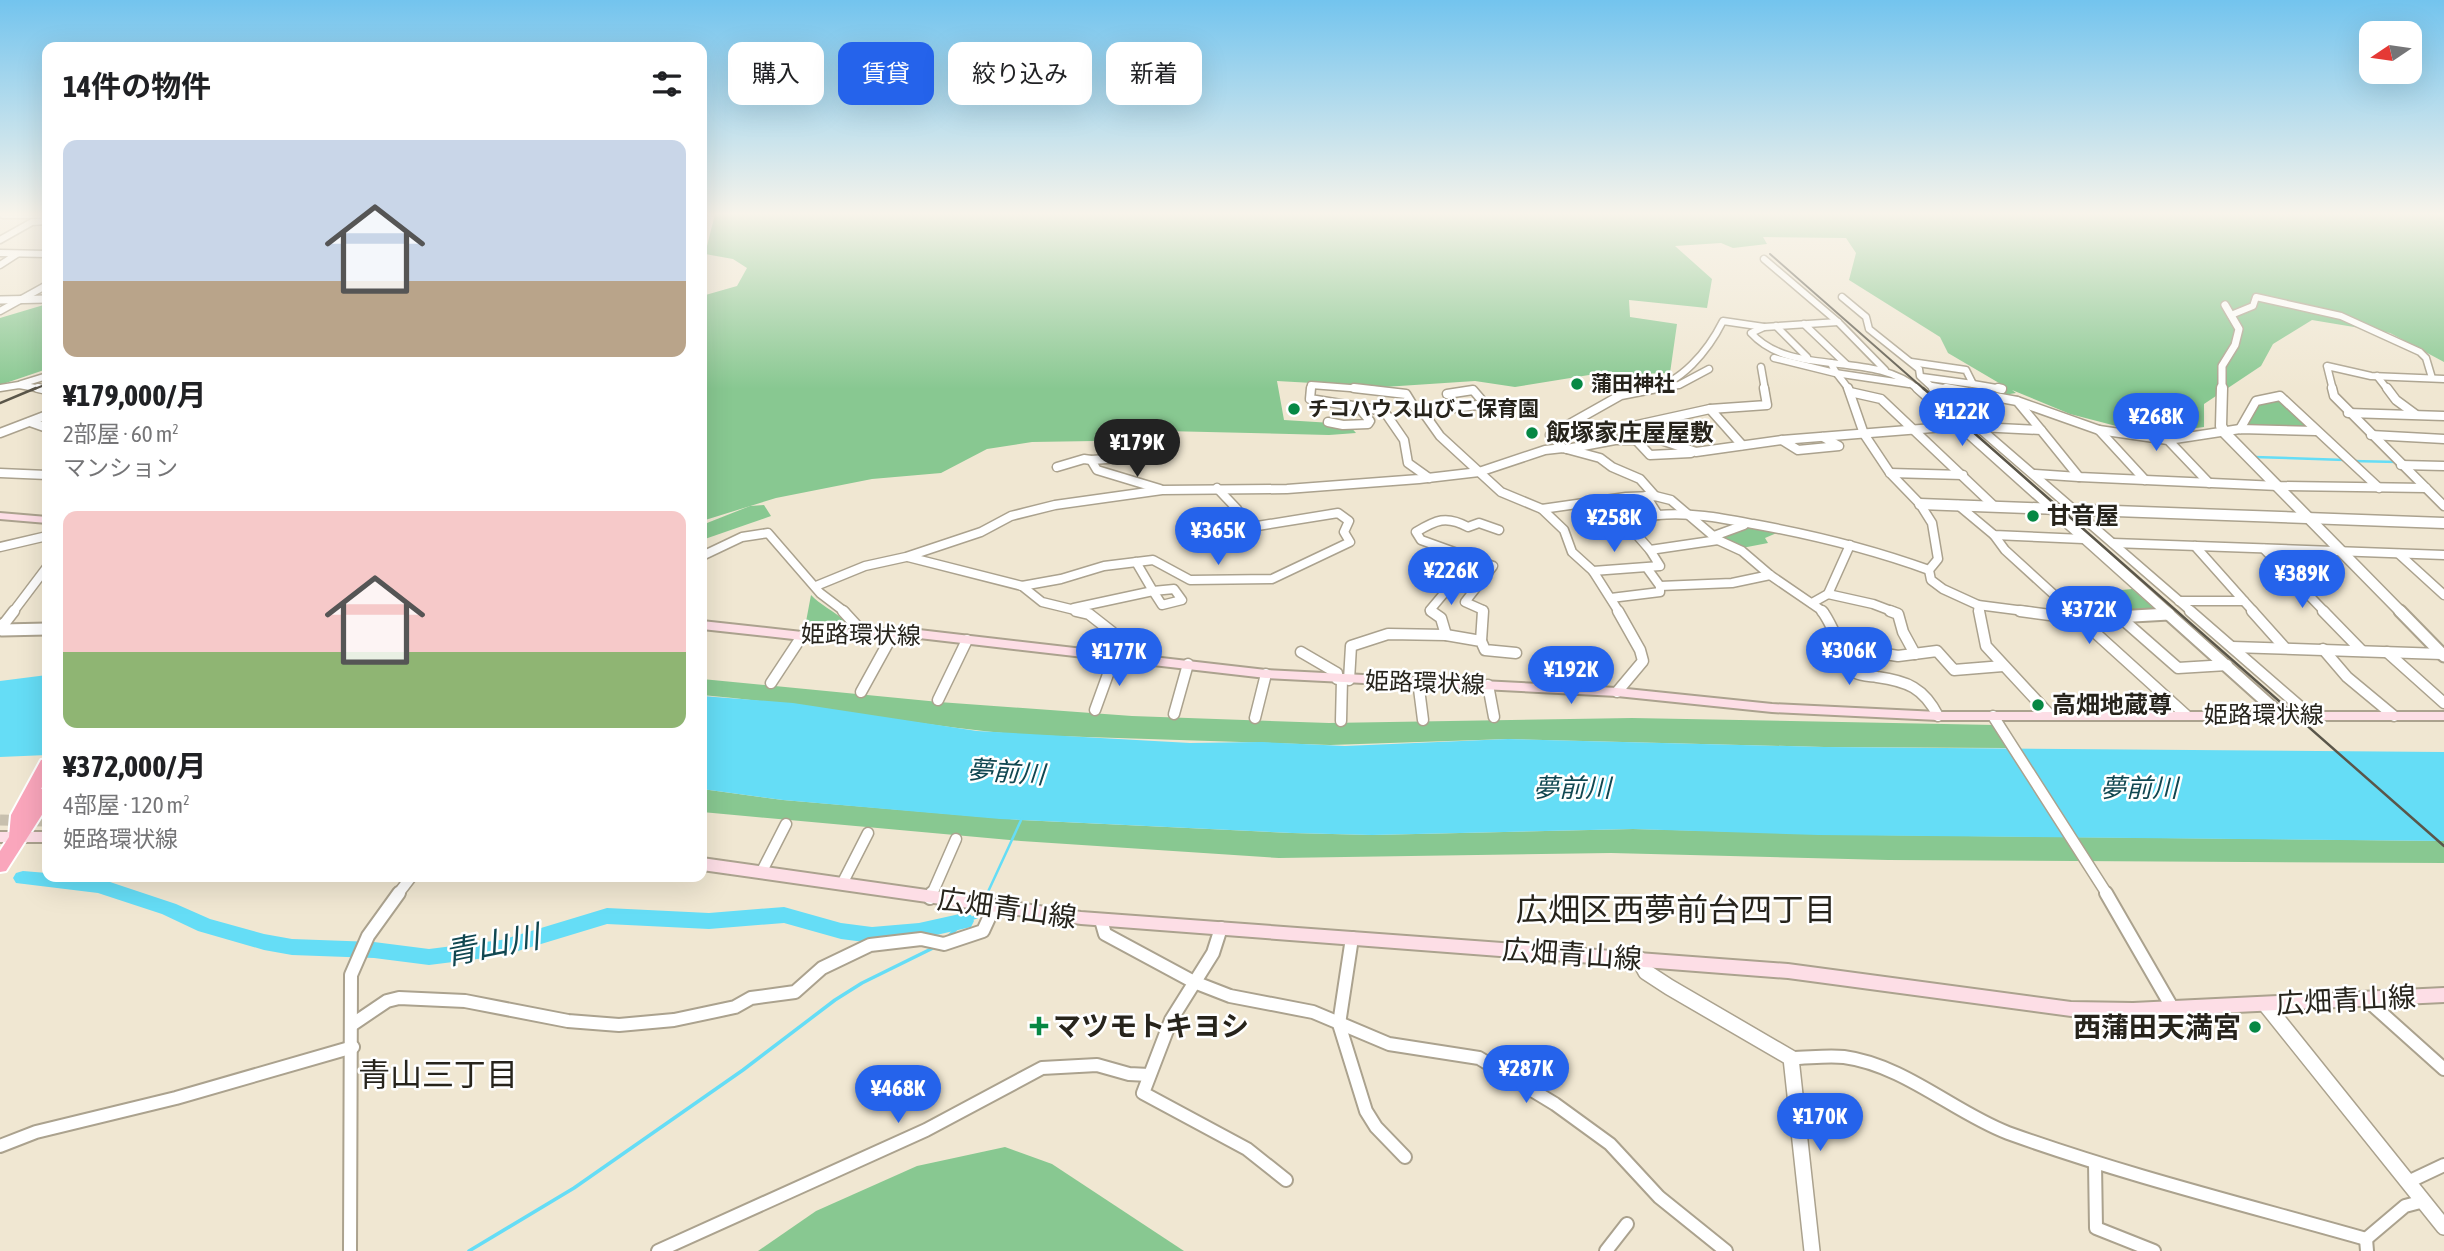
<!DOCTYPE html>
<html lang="ja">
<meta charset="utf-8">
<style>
body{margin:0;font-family:"Asap Condensed","Noto Sans JP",sans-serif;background:#f6f6f6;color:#202124;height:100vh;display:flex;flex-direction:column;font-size:26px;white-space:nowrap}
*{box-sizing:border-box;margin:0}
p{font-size:23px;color:#757577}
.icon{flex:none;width:38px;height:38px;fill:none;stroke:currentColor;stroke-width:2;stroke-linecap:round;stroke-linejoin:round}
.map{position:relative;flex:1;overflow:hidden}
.sheet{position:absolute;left:42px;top:42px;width:665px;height:840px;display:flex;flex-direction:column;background:#fff;border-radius:14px;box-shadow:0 7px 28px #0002}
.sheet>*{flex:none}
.hud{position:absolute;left:728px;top:42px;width:665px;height:63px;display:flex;gap:14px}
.needle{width:46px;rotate:257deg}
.buttons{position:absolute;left:2359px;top:21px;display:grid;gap:14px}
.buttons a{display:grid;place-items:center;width:63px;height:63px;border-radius:14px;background:#fff;box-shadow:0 7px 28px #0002;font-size:35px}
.price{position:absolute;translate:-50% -60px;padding:0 16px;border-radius:24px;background:#2563eb;color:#fff;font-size:23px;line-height:46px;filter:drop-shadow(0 2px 4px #0008)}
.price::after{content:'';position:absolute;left:50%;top:42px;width:21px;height:16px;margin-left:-10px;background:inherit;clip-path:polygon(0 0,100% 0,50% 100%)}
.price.active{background:#222;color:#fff}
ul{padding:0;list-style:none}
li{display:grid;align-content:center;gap:14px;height:371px;padding:0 21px}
li span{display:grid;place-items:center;height:217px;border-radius:14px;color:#555}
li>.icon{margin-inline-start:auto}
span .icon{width:126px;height:126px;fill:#fffc;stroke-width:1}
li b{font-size:30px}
h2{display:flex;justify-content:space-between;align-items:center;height:84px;padding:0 21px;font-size:30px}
.chip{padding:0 24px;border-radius:14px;background:#fff;box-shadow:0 7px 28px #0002;font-size:24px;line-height:63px}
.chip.active{background:#2563eb;color:#fff}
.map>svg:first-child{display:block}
.green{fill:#88c891}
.water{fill:#65ddf6}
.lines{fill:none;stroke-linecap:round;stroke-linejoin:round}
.stream-far1{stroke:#65ddf6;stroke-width:2.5}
.stream{stroke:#65ddf6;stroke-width:3.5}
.river{fill:#65ddf6;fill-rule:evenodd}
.tertiary-tunnel{stroke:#c8c0ae;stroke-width:11;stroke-dasharray:11 6;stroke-linecap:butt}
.minor-far3-casing{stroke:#aba28e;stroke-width:9}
.minor-far2-casing{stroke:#aba28e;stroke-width:11}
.minor-far1-casing{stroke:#aba28e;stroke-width:13}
.minor-casing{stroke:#aba28e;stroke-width:16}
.tertiary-far3-casing{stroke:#aba28e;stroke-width:10}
.tertiary-far2-casing{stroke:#aba28e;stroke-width:13}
.tertiary-far1-casing{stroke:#aba28e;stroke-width:15}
.tertiary-casing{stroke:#aba28e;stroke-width:18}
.secondary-casing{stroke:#aba28e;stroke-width:4}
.trunk-casing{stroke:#fff;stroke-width:4}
.minor-far3{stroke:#fff;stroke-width:6}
.minor-far2{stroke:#fff;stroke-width:8}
.minor-far1{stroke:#fff;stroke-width:10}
.minor{stroke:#fff;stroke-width:12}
.tertiary-far3{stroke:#fff;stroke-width:7}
.tertiary-far2{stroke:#fff;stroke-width:10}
.tertiary-far1{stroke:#fff;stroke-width:11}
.tertiary{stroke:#fff;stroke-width:15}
.secondary{fill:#fddee6;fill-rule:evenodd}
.trunk{fill:#faa6bc;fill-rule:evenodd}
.rail-far1{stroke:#5a564a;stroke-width:2}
.rail{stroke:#5a564a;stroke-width:2.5}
.poi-dot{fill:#068844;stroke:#fff;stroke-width:2.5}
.labels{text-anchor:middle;stroke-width:5;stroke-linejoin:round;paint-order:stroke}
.far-poi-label{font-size:21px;font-weight:bold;fill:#27241c;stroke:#fff;text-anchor:start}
.poi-label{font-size:24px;font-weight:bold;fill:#27241c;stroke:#fff;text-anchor:start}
.street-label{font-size:24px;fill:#27241c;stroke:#fff}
.water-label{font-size:26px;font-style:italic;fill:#104751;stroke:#fff}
.near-street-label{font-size:28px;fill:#27241c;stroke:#fff}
.near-poi-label{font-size:28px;font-weight:bold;fill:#27241c;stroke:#fff;text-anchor:start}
.near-neighbourhood-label{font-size:32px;fill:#27241c;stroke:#fff}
.near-water-label{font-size:32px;font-style:italic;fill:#104751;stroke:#fff}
</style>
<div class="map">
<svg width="2444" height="1251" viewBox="0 0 2444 1251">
<rect width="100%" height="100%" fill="#f0e7d2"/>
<g class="green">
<path d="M715,214h1729v148l-54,-29 -78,-13 -39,24 -12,22 -57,38v23l-57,7 -77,-20 -58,-24 4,3 -12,2 -5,-12 -51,-30 -8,-16 -91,-57 7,-27 -10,-15 -83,-1 4,7 -34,4 -12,-5 -46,3 37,33 -5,29 -78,-8 1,17 47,7 -7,49 -81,2 -74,12 -40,-6 -91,6 -107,-6 7,39 64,4 8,9 -27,2 -164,-4 -25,16 -46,-6 -62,1 -45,7 -46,24 -69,6 -96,19 -74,23v-225l35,-10 10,-18 -14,-9 -28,-5z"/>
<path d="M47,304v65l-47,16v-67z"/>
<path d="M2279,398l32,31 -65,-2 13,-25z"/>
<path d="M764,505l7,11 -69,24v-15l48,-19z"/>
<path d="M1746,526l33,6 -14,6 3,5 -26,5 -24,-12z"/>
<path d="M2132,589l24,21 -53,6 -22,-22z"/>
<path d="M811,595c8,9 23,16 34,26l-24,9 -16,-3z"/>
<path d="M702,679l237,23 193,14 197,7 303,-5 363,7 12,23 -183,-1 -316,-8 -178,6 -305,-10c-108,-9 -215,-31 -323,-40z"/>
<path d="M702,789l81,11 238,20 271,13 80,2 261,-6 243,6 568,6v22l-556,-3 -277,-7 -332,5 -258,-17 -319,-29z"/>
<path d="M1005,1147l47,17 132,87h-426l58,-40 101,-45z"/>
</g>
<g class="water">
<path d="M47,675v80l-47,2v-76z"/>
<path d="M702,696l91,7 184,28 213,12 72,-1 83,4 163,-7 316,8 620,5v89l-626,-6 -185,-6 -261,6 -80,-2 -292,-14 -217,-19 -81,-11z"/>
</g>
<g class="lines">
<g class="stream-far1">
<path d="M2254,457l91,3"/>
<path d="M2352,461l46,1"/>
<path d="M987,894l35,-76"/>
</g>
<g class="stream">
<path d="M984,901l4,-8"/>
<path d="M947,938l17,-17 15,-5 3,-9"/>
<path d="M469,1251l105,-63 169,-118 92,-70 27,-17 71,-35"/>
</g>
<path class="river" d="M23,871l24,2v4l51,1 78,26 34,15 54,15 28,5 82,3 55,7 72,-9 106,-32 102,5 75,-6 57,16 31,4 47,-4 45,-10 7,2 3,6 -3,6 -52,12 -47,4 -31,-4 -57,-16 -75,6 -102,-5 -106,32 -72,9 -55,-7 -82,-3 -28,-5 -66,-19 -36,-17 -64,-21 -82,-10 -3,-5 3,-5z"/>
<path class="tertiary-tunnel" d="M0,820l47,1"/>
<g class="minor-far3-casing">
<g id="minor-far3">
<path d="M3,215h44"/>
<path d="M702,216l2,-2"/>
<path d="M0,240l32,-18 15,-1"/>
<path d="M0,253l47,1"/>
<path d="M1764,259l74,63 47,48"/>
<path d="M0,265l17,-11"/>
<path d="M1842,297l24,20 3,12 50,40 1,7 15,14"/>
<path d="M0,311l47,-26"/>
<path d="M2231,315l22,-9 3,-9 85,19 79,36 6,6 6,20"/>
<path d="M1838,322l-74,5 -13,6c42,46 122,16 168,57"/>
<path d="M1804,324l42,40"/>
<path d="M1776,326l31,31"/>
<path d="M1774,358l61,15 74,11"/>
<path d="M1911,362l55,8 7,14 -51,-7"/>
<path d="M1831,363c4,11 12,17 18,27"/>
<path d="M1761,367l4,23"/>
<path d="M2377,376l11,14"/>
<path d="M21,384l26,-8"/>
<path d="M1973,384l29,5"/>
<path d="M1670,386l9,-1 30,-16"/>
<path d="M1932,386l23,4"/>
<path d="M0,388l19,-3 28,5"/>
<path d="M1311,390v-5l65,5"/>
<path d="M1647,390c34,-6 61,-39 76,-69l41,6"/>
<path d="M2333,390l-6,-24 44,10 73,3"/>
</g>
</g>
<g class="minor-far2-casing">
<g id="minor-far2">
<path d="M38,388l9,2"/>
<path d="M1311,388l-1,11 74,12 20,29 4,23 21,15"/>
<path d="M1354,388l52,6 8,13 9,5"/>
<path d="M1848,388l16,46 26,39 30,31 12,19 6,36 -9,11 2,10 12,9 35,16 1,7"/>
<path d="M1917,388l134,120"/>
<path d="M1933,388l259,224"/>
<path d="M1946,388l71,13 24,29"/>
<path d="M1998,388l4,1"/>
<path d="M2332,388l2,8 110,110"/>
<path d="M2387,388l9,12 19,14"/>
<path d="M1850,392l31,7 113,107"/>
<path d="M1447,394l26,-4 12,14 -62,8 17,24 61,56 41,17 22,21 8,22 21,19 26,41"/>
<path d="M2017,401l82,29 46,50"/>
<path d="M2348,413l96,3"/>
<path d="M30,422l17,6"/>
<path d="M1328,422l15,3 25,-1 2,-3 -10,-12"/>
<path d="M1628,427l82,-18"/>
<path d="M2240,429l16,-28 24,-5 99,92"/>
<path d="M2099,430l69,10 41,43"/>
<path d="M0,433l47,-18"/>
<path d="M2371,435l73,4"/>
<path d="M1635,439l15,16 41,-2"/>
<path d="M1782,440l16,10 41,-4 -16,-9"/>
<path d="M2168,440l72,-11 76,2"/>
<path d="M1742,445l-32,-36 57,-4 -3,-17"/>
<path d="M1563,448l-13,-13 71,-40 36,-7"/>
<path d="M1567,449l48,-9h46l35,12 86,-12 176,-14 83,4 38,47 199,9 148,2"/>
<path d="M1124,458l-33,2 6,10 63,19"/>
<path d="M2401,465l43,1"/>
<path d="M1057,467l27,-8 7,1"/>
<path d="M0,473l47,2"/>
<path d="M1890,473l73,2"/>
<path d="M2035,474l44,3"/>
<path d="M1217,488l20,21 10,19"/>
<path d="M1646,496l12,19c33,-3 63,3 95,9 61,11 118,25 176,46"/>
<path d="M1958,505l36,30 89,4"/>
<path d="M1542,509l84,-12 29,-1 16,4 47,40 24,11 28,24 54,37"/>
<path d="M1658,515l-35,4 27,31 68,-10"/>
<path d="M1994,535l11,15 68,62"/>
<path d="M1714,536l30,-11"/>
<path d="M2113,543l331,12"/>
<path d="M0,547l47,-11"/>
<path d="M2264,549l61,63"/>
<path d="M2399,554l45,41"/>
<path d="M702,556l40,-19 26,-4 52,60 25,19"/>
<path d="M908,557l114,29 20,16 41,10"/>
<path d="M1429,560l10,-12"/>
<path d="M1136,562l17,29"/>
<path d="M1593,571l67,-5 -10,-16"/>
<path d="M816,586l49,-20 41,-9 75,-25 30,-16 44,-11 107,-15 125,-1 132,-10 60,-7 66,-22 18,-2 37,10 12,9 28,12 15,17"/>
<path d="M1022,586l39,-7 43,-13 49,-6 37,20 82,-1 78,-37 -6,-10 5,-11 -11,-8 -136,22"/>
<path d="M1660,586l72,-3 38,-8"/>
<path d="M1174,589l8,11 -20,5 -9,-14z"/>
<path d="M1828,594l45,10 21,8"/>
<path d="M1611,598l49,-6v-6l-13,-18"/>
<path d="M2179,601h65l-49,-55"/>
<path d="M2244,601l10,11"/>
<path d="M1812,603l16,-9 22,-49"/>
<path d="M1978,605l54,7"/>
<path d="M1074,608l79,-17"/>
<path d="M13,612l34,-45"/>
<path d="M1433,612l-3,-2 26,-31"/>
<path d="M1483,612v-2l-18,-8 28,-36 -72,-26 -5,-8c20,-12 30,-17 52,-5l11,-4 20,7"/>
</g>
</g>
<g class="minor-far1-casing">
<g id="minor-far1">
<path d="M843,611l12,13 3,9"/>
<path d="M1076,611l13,3 23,18 -7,22"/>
<path d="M1431,611l10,7 5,17"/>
<path d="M1822,611c12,14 24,55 34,62 5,3 15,3 21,4 30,4 47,11 61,39"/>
<path d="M1890,611l8,3 5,18 12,22"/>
<path d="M1979,611l7,35 63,68"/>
<path d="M2020,611l60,8 106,96"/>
<path d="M2071,611l9,8"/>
<path d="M2190,611l121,105"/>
<path d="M2252,611l33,37"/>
<path d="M2323,611l39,40"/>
<path d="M2121,618l57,50 49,-3"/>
<path d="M4,624l10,-13"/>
<path d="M1481,641l2,-30"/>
<path d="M1843,647l55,9 39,-5 17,19 49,-4"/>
<path d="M2232,647l210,7"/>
<path d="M2323,649l24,28 47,39"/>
<path d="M1301,652l36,21v6"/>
<path d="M2387,652l57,51"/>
<path d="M1349,680l2,-34 37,-12 58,1 35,6 4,9 31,3"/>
<path d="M1418,681l5,39"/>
<path d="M771,683l31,-47"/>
<path d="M1488,685l6,32"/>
<path d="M861,692l32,-58"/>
<path d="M1617,692l26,-31 -3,-11 -22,-39"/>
<path d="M938,700l29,-60"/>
<path d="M1095,710l20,-55"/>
<path d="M1174,714l14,-50"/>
<path d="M1993,716l114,178"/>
<path d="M1255,718l11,-44"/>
<path d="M1341,721l1,-42"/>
<path d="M761,873l25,-49"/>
<path d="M842,884l26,-51"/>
<path d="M398,894l13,-17"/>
<path d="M932,894l24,-55"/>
</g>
</g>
<g class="minor-casing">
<g id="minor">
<path d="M2106,893l67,116"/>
<path d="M930,898l2,-5"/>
<path d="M1101,920l4,14 89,48 36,14 83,16 76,32 90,14 76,46 55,40 49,53 67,54"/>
<path d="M1221,928l-8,25 -42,67 -28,73 104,56 39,31"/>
<path d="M1352,938l-13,86 27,87 10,16 29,30"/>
<path d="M2367,1000l77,69"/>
<path d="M353,1024l34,-23 12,-3 66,3 103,20 51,4 55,-5 61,-13 16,-9 44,-6 27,-24 48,-23 51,-6 23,5 39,-13 11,-24"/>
<path d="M1791,1058c17,0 36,-3 53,-1 60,8 111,56 164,76 117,42 238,72 358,106"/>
<path d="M0,1146l36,-14 140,-34 177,-51"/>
<path d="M2095,1163l1,65 58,23"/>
<path d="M2408,1182l36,-17"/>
<path d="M2366,1239l39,-33 19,-5"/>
<path d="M2366,1239l1,12"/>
<path d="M350,1251l1,-276 17,-39 31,-43"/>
<path d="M658,1251l268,-121 116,-62 55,-3 32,9 20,1"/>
<path d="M1606,1251l21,-27"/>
</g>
</g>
<g class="tertiary-far3-casing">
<g id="tertiary-far3">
<path d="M0,300l47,-1"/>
<path d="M2222,390v-24l13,-21 4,-16 -14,-24"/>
</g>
</g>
<g class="tertiary-far2-casing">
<g id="tertiary-far2">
<path d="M2222,388l-1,38 4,7 176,179"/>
<path d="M1920,504l524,19"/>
<path d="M2051,508l116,104"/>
</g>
</g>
<g class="tertiary-far1-casing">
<g id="tertiary-far1">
<path d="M2165,611l116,104"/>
<path d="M2400,611l44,45"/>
<path d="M2080,619l89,-5"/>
<path d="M4,624l-2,6 45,-1"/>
</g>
</g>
<g class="tertiary-casing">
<g id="tertiary">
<path d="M1639,959l7,13 23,15 122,71 21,193"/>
<path d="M2266,1005l178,222"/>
</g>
</g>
<g class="secondary-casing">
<g id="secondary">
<path d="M0,513l47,4v6l-47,-4z"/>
<path d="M702,621l100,11 56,-3 61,1 347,40 351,18 155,16 166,8h506v8h-506l-166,-8 -155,-16 -351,-18 -347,-40 -61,-1 -56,3 -100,-11z"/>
<rect x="0" y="832" width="47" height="10"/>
<path d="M702,858l379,54 707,52 283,38 62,1 311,-15v14l-311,15 -62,-1 -283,-38 -707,-54 -379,-54z"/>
</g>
</g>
<g class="trunk-casing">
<path id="trunk" d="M47,759v19l-6,11 6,-2v20l-41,64 -6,1v-21l9,-14 2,-22 30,-55z"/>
</g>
<use href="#minor-far3" class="minor-far3"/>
<use href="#minor-far2" class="minor-far2"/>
<use href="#minor-far1" class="minor-far1"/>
<use href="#minor" class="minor"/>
<use href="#tertiary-far3" class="tertiary-far3"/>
<use href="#tertiary-far2" class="tertiary-far2"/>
<use href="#tertiary-far1" class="tertiary-far1"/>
<use href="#tertiary" class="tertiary"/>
<use href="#secondary" class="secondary"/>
<use href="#trunk" class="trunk"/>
<g class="rail-far1">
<path d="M1770,254l155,136"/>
<path d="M32,390l15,-6"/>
</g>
<g class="rail">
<path d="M1923,388l521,458"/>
<path d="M0,403l36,-15"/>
</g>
</g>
<linearGradient id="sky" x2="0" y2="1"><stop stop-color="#73c4ee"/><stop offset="0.55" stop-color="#f8f4eb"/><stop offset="1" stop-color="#f8f4eb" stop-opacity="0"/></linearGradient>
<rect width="2444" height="389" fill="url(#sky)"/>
<g class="poi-dot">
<circle cx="1577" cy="384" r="7"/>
<circle cx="1294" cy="409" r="7"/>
<circle cx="1532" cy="433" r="7"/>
<circle cx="2033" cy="516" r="7"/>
<circle cx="2038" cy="705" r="7"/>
<path d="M1035.5 1015.5h7v7h7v7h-7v7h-7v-7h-7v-7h7z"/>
<circle cx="2255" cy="1027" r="7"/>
</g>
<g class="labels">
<g class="far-poi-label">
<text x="1591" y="391">蒲田神社</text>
<text x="1308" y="416">チコハウス山びこ保育園</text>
</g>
<g class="poi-label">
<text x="1546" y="441">飯塚家庄屋屋敷</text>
<text x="2047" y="524">甘音屋</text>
<text x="2052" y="713">高畑地蔵尊</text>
</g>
<g class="street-label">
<text transform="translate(861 635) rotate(1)" y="8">姫路環状線</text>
<text transform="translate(1425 683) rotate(2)" y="8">姫路環状線</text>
<text x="2264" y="723">姫路環状線</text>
</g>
<g class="water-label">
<text transform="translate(1006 772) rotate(4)" y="9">夢前川</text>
<text x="1572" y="797">夢前川</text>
<text x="2139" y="797">夢前川</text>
</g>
<g class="near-street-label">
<text transform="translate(1007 908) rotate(8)" y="10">広畑青山線</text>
<text transform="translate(1572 954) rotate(4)" y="10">広畑青山線</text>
<text transform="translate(2346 1000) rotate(-3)" y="10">広畑青山線</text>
</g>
<g class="near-poi-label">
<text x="1053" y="1036">マツモトキヨシ</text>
<text x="2241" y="1037" text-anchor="end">西蒲田天満宮</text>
</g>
<g class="near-neighbourhood-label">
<text x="1676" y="921">広畑区西夢前台四丁目</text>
<text x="438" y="1086">青山三丁目</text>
</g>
<g class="near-water-label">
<text transform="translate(492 945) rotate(-11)" y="11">青山川</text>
</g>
</g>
</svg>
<div class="buttons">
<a><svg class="needle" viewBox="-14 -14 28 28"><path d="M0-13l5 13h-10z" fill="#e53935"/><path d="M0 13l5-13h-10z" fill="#757577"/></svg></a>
</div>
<b class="price" style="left:1962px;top:448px">¥122K</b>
<b class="price" style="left:2156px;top:453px">¥268K</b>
<b class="price active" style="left:1137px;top:479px">¥179K</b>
<b class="price" style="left:1614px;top:554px">¥258K</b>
<b class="price" style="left:1218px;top:567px">¥365K</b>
<b class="price" style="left:1451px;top:607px">¥226K</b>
<b class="price" style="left:2302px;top:610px">¥389K</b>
<b class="price" style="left:2089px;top:646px">¥372K</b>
<b class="price" style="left:1849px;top:687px">¥306K</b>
<b class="price" style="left:1119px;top:688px">¥177K</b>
<b class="price" style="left:1571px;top:706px">¥192K</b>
<b class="price" style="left:1526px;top:1105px">¥287K</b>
<b class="price" style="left:898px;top:1125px">¥468K</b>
<b class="price" style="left:1820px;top:1153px">¥170K</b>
<div class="hud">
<a class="chip">購入</a>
<a class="chip active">賃貸</a>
<a class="chip">絞り込み</a>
<a class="chip">新着</a>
</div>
<section class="sheet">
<h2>14件の物件<svg class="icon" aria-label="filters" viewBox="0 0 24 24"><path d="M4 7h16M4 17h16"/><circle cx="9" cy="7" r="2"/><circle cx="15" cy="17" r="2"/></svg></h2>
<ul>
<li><span style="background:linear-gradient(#c9d6e8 65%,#b9a48a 0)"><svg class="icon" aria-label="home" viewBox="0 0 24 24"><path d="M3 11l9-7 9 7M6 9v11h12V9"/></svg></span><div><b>¥179,000/月</b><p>2部屋 · 60 m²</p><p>マンション</p></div></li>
<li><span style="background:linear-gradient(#f6c9c9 65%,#8fb573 0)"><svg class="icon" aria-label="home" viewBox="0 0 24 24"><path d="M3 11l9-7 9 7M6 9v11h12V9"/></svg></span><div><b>¥372,000/月</b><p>4部屋 · 120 m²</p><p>姫路環状線</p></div></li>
</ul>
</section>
</div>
